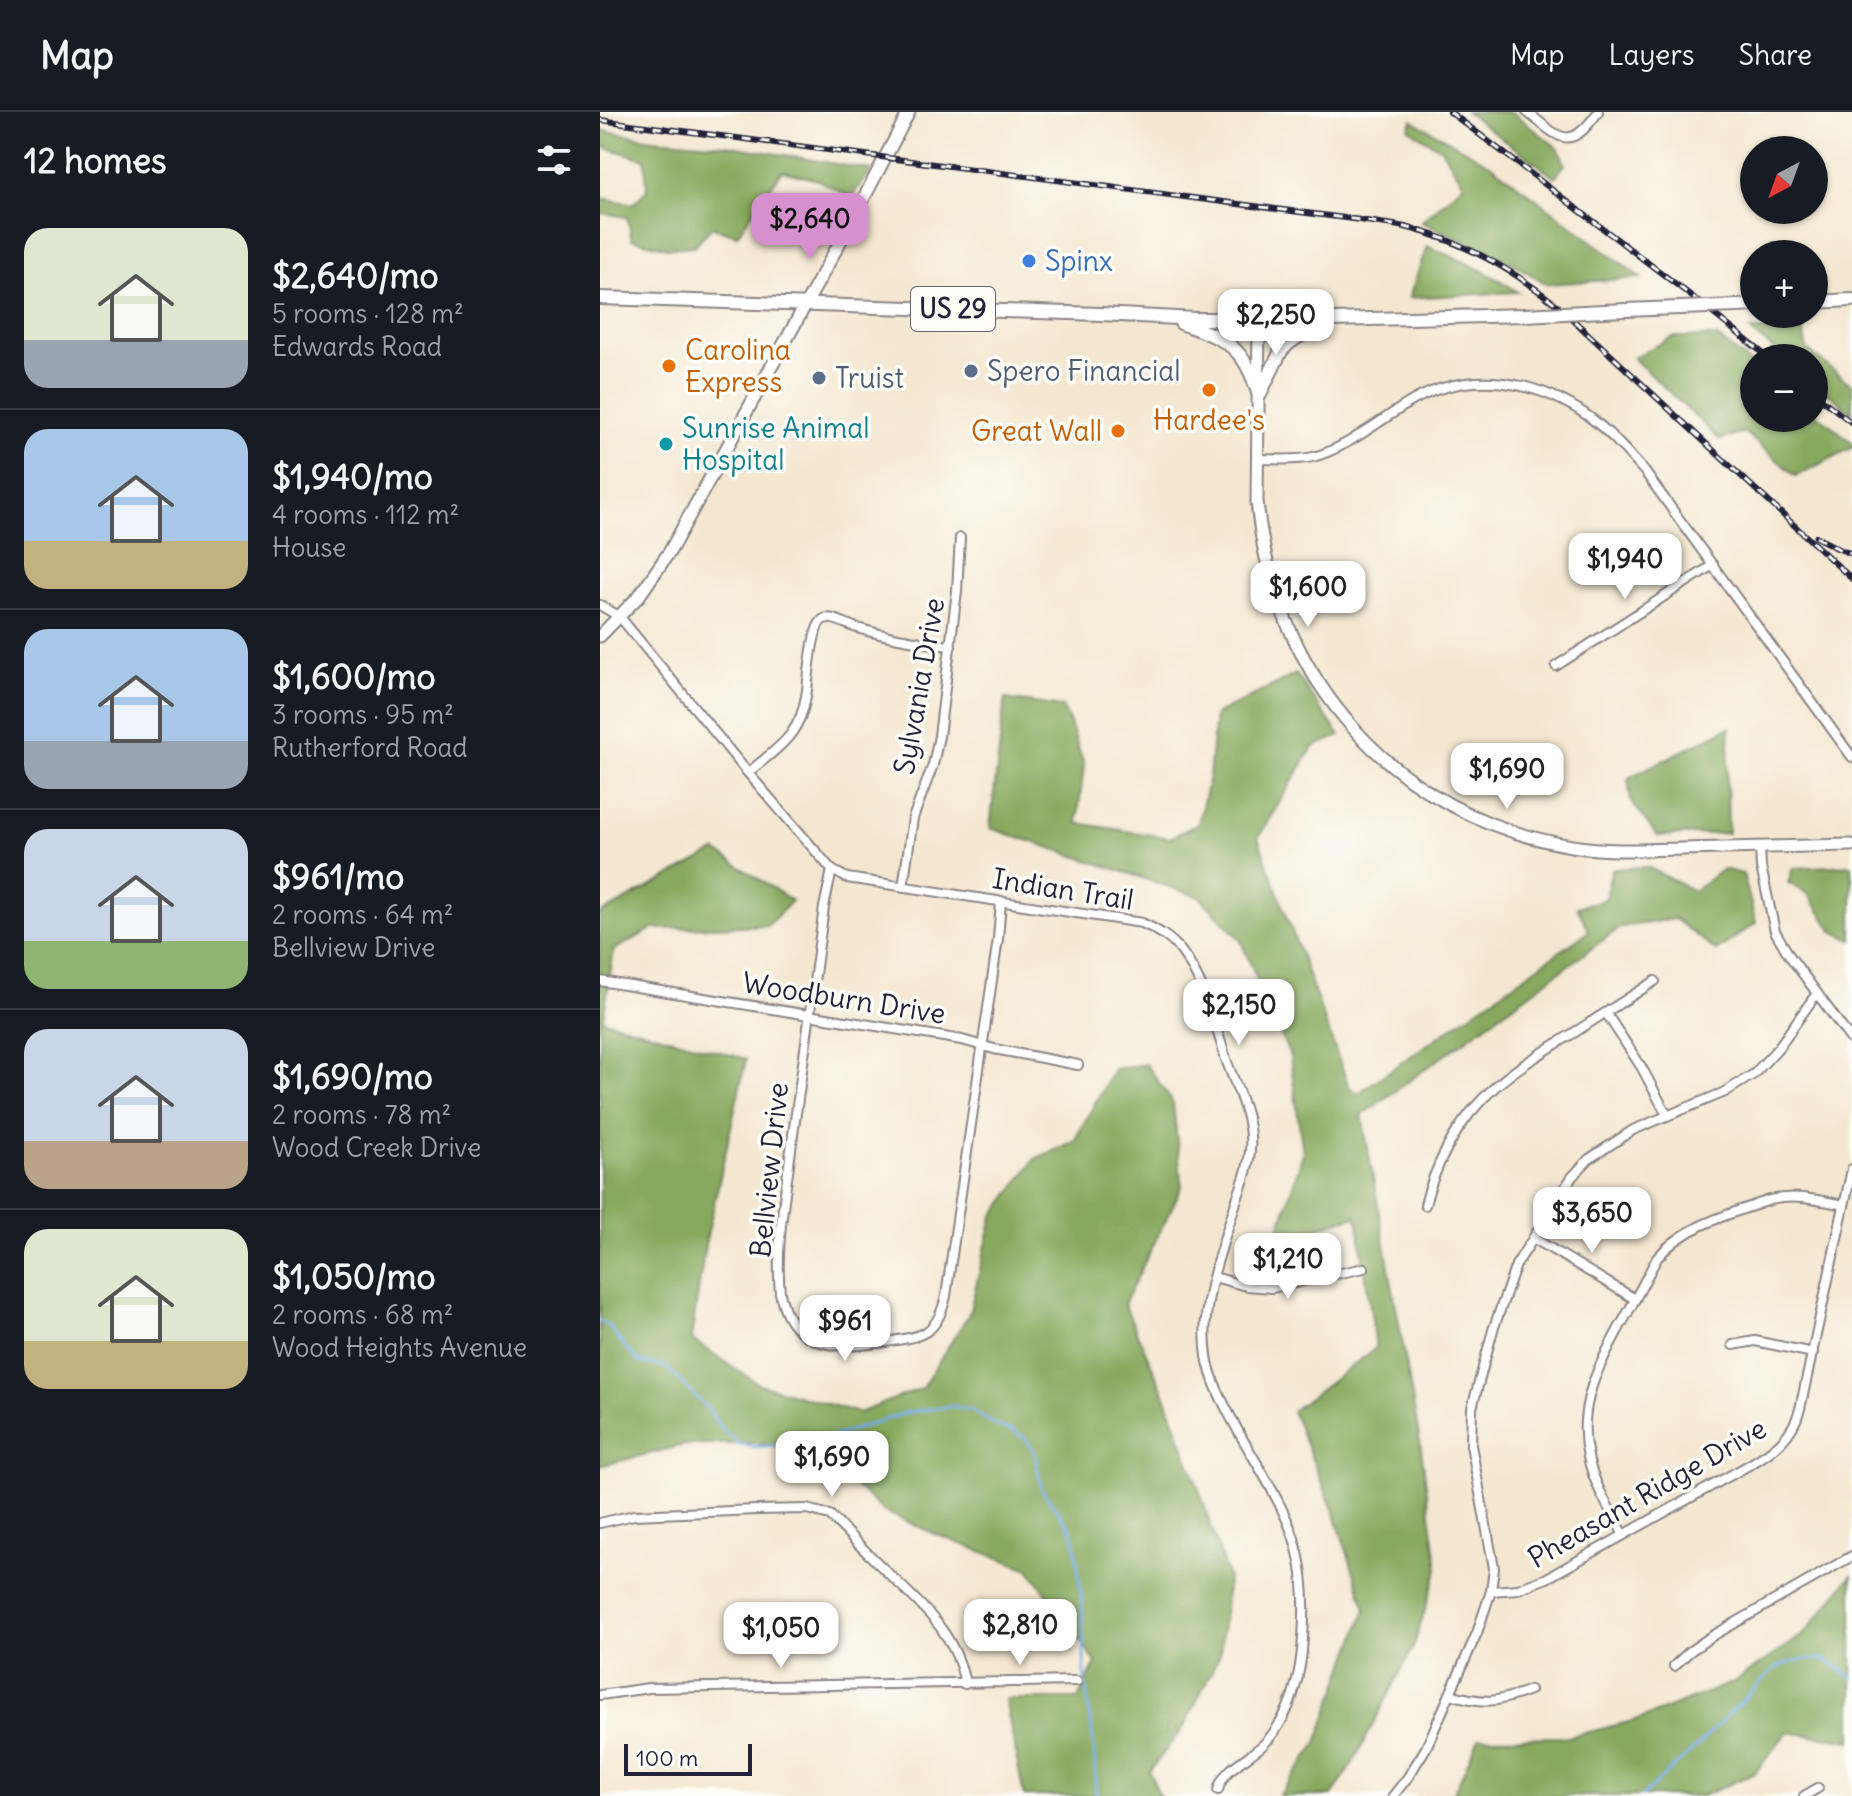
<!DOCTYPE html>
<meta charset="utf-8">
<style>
body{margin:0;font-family:Delius,sans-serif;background:#20242c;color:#f1f3f6;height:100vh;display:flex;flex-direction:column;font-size:30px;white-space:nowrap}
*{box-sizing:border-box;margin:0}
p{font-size:26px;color:#9ea1a6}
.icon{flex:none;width:44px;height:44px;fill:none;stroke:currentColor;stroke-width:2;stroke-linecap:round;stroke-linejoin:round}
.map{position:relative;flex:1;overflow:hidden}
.drawer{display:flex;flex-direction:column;background:#171b24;width:600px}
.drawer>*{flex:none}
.needle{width:52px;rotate:221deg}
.controls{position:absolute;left:1140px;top:24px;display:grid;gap:16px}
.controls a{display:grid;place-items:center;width:88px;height:88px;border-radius:50%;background:#171b24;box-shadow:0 2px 6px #0004;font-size:40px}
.scale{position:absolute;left:24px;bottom:20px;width:128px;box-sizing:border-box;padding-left:8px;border:4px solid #22223b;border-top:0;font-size:22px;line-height:28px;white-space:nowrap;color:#22223b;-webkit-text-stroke:6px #fdfcf7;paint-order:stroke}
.price{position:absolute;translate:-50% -68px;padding:0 18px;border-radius:16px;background:#fff;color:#222;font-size:26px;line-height:52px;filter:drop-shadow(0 2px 4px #0008)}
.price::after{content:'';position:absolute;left:50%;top:48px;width:24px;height:18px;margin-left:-12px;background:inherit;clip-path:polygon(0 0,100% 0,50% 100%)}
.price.on{background:#d690ce;color:#111}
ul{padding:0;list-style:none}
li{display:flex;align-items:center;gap:24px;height:200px;padding:0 24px}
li+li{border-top:2px solid #363941}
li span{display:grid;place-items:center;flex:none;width:224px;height:160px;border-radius:24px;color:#555}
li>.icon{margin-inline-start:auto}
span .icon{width:96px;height:96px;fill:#fffc;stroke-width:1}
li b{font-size:34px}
h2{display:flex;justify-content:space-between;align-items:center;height:96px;padding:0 24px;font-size:34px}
header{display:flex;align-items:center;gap:48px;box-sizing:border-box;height:112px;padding:0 40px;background:#171b24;border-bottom:2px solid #363941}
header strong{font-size:38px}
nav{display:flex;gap:44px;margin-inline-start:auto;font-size:28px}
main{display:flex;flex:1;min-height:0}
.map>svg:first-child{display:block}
.forest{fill:#87a95d;stroke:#54664c;stroke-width:2}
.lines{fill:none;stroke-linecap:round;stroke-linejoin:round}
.stream{stroke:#73abe2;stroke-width:3}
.street-casing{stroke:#8b8486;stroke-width:12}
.secondary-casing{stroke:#8b8486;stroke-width:15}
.primary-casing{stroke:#8b8486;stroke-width:16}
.street{stroke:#fff;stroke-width:8}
.secondary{stroke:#fff;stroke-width:11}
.primary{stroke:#fff;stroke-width:12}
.rail-casing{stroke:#22223b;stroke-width:6}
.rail{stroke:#fdfcf7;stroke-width:3;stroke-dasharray:9;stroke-linecap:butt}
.primary-bridge-casing{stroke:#8b8486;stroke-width:16;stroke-linecap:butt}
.primary-bridge{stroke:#fff;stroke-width:12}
.shop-dot{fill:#3f7fe0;stroke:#fdfcf7;stroke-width:3}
.food-dot{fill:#e8710a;stroke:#fdfcf7;stroke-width:3}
.service-dot{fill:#5c6f8a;stroke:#fdfcf7;stroke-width:3}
.culture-dot{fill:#0f9aa8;stroke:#fdfcf7;stroke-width:3}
.labels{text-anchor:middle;stroke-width:7;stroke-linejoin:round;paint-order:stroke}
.shield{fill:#fdfcf7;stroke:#646373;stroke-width:2}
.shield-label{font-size:26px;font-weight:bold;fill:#22223b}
.shop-label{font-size:28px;fill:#366cbe;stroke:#fdfcf7;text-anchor:start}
.food-label{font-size:28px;fill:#c56008;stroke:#fdfcf7;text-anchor:start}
.service-label{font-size:28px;fill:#4e5e75;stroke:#fdfcf7;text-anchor:start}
.culture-label{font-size:28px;fill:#0d838f;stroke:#fdfcf7;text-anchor:start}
.street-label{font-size:28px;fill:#22223b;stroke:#fdfcf7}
</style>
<header>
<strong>Map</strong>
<nav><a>Map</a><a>Layers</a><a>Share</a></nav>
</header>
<main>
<section class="drawer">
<h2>12 homes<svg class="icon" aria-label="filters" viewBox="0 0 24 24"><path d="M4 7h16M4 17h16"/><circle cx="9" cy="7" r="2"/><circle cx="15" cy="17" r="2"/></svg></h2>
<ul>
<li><span style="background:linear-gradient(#dfe7d0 70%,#9aa5b1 0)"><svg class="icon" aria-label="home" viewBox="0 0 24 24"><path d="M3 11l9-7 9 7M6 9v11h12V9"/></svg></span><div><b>$2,640/mo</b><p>5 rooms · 128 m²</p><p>Edwards Road</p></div></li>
<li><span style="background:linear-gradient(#a9c7e8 70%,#c2b280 0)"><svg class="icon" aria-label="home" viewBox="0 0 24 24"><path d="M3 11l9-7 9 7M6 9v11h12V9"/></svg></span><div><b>$1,940/mo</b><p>4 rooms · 112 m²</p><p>House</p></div></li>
<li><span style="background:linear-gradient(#a9c7e8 70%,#9aa5b1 0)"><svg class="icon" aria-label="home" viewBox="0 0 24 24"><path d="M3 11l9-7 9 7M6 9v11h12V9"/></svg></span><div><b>$1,600/mo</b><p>3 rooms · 95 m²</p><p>Rutherford Road</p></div></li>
<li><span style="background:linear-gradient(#c9d6e8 70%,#8fb573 0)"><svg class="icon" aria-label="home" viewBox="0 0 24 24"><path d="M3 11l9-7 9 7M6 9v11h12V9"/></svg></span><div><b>$961/mo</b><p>2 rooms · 64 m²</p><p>Bellview Drive</p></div></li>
<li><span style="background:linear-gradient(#c9d6e8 70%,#b9a48a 0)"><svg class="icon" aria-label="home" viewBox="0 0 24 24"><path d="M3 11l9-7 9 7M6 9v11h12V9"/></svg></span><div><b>$1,690/mo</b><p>2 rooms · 78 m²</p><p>Wood Creek Drive</p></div></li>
<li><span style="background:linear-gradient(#dfe7d0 70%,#c2b280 0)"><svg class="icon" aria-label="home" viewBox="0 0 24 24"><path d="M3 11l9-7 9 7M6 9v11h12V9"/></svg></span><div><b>$1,050/mo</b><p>2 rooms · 68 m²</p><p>Wood Heights Avenue</p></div></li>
</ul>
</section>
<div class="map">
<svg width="1252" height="1684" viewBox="0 0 1252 1684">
<rect width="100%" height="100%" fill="#fdfcf7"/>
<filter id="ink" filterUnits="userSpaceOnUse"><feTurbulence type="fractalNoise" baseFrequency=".0125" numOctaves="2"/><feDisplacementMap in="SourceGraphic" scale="16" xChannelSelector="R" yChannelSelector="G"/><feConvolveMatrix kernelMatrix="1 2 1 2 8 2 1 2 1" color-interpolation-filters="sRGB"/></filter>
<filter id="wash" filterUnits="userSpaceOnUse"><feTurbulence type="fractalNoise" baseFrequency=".006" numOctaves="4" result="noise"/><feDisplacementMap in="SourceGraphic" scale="32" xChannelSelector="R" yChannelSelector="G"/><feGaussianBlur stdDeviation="1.8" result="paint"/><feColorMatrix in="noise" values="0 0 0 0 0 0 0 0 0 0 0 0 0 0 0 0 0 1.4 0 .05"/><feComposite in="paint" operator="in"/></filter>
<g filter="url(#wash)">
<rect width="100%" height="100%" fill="#f4e7d0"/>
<g class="forest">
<path d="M866,0h46l47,37 6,15 -10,13z"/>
<path d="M812,8l78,44 151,114 -94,6 -44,-26 -82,-36 43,-38 -23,-35 -32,-20z"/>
<path d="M0,18l53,9 73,6 146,25 -21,27 -33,-17 -36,-9 -45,64 -25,-8 -18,19 -26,2 -36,-9 -5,-22 -27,-4v-15l33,6 14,-14 -2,-31 -45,-13z"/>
<path d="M827,134c32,13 62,26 91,46l-109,6z"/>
<path d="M1149,218h54l4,20 45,35v28l-38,-31v-24h-30z"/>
<path d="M1073,225h44l37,29v52h60v-6l38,30v6l-56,28 -52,-44 -24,8 -87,-82z"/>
<path d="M696,562l44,62 -27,11 -55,91 91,249 9,6 231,-162 -12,-24 28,-8 7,-30 35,-2 47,24 29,-22 20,5 13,49 -40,28 -41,-32 -54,8 -259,188 58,327 18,127 -25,79 -59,113 -22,35h-53l37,-51 50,-136 -33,-100 -41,-98 84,-63 -19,-132 -81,23 27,-86 -13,-97 -50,-117 -40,-42 -210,-69 15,-129 57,8 8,16 14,42 -7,58 93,15 28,-14 11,-47 6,-62z"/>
<path d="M1130,615l-3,53 1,53 -71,3 -26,-35 -3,-23z"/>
<path d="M116,739l76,50 -24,24 -116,4 -38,21 -11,70 143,39 -41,186 -14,94 68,45 100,29 63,-25 47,-74 24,-97 42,-58 39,-18 40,-72 32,-5 27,39 9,84 -58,117 40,89 37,102 27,83 -8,76 -36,73 -35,45 11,24h-136l-19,-97h73l18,-36 -67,-94 -89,-33 -57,-25 -61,-55 -67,-13 -71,2 -84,21v-552z"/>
<path d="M1252,753v75l-19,-9 -26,-38 -19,-10 5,-15z"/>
<path d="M1252,1463v166l-65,-9 -32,41 -53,23h-250l27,-58 90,-1 72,-18 93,-37 70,-48z"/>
</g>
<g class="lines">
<g class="stream">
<path d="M0,1209l9,5 9,13 21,23 27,5 42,42 13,19 18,16 15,3 50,-3 24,-6 80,-26 45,-6 18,4 25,15 19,7 11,7 8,12 8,39 29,39 4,13 7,61 3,77 9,68 2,48"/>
<path d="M1042,1684l54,-49 78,-78c15,-7 34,-13 51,-9 9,3 19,13 27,18"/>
</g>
</g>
</g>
<g filter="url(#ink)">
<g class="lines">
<g class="street-casing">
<g id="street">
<path d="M927,0c33,26 42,41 71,0"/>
<path d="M657,347c19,0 38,2 56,-2 35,-9 69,-39 101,-57 57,-31 123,-20 174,16 22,16 39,36 57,56l207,285"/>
<path d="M0,493l20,12 128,156 84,97 15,8 295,45c15,7 28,14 39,28 24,31 34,74 46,111 10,27 26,59 23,88 -1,18 -8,35 -14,52 -15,49 -37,102 -29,154 4,26 18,50 30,73 17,31 39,63 52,96 15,35 17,75 14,113 -2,37 -12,79 -39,106 -17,16 -40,23 -46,46"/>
<path d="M956,554l157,-101"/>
<path d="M148,661c29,-25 52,-37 58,-77 3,-13 5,-72 18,-77 8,-3 22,5 30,8 32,10 63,15 97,19"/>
<path d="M1160,735l1,20 14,64 14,24 63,86"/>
<path d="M232,758l-8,37c-10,78 -21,157 -32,235 -6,49 -17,101 -12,151 2,10 5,19 11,28 22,31 62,26 95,21 37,-6 51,-7 60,-46l52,-357 3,-38"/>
<path d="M303,775l10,-69 20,-53 6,-29 18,-145 3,-53"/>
<path d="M0,869l362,59 32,9 84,16"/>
<path d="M1006,901l36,55 25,47"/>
<path d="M825,1093c5,-21 12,-38 22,-57 32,-59 71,-80 125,-114 28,-18 55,-35 83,-53"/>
<path d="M933,1126l102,61"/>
<path d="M614,1165l32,9 26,2 92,-20"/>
<path d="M1133,1233l22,-4 58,12"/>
<path d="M0,1411l34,-8 122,-5 51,-1 23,6c19,20 38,39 58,58 35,34 68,60 77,111"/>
<path d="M1024,1423c-14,-25 -30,-50 -36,-78 -12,-50 10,-91 34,-134 12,-21 23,-43 35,-65 28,-33 73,-44 113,-58 26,-6 48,0 74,5"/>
<path d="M891,1479l27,-2 29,-11 202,-113c24,-14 43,-27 51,-56l52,-240"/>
<path d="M1074,1554l15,-14 20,-14 143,-82"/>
<path d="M850,1582c34,10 47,9 80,-4"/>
<path d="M0,1583l49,-7 428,-7"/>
<path d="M793,1684l15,-19 18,-29 51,-115 14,-42 3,-23 -23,-123 1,-37 21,-78 23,-65 56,-88 17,-18 44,-29 92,-38 29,-18 24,-26 39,-55"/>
<path d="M1204,1684l14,-8"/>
</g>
</g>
<g class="secondary-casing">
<g id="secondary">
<path d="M659,207l-2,182c16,177 138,316 315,345 36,6 73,4 110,3 56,-1 113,-3 170,-4"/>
<path d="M0,524l39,-40 31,-45 186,-338 53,-101"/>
</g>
</g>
<g class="primary-casing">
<g id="primary">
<path d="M0,186l500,16 96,5h63l19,-6 28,-1 26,8 193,-5"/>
<path d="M1214,190l38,-2"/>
<path d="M1138,194l16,-1"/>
<path d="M1003,199l48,-2"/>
<path d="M659,207l18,10 32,1 23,-10"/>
<path d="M581,211c47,17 63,23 78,73"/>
<path d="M659,284l22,-45 8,-8 20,-13"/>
</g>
</g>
<use href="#street" class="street"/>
<use href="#secondary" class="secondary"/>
<use href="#primary" class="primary"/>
<g class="rail-casing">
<g id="rail">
<path d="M850,0l231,176 88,70"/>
<path d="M0,8l760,100c16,3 33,4 49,8 56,14 103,41 148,77l295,274"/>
<path d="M1214,281l38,30"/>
<path d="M1216,425l23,12 13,5"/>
</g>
</g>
<use href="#rail" class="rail"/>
<g class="primary-bridge-casing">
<g id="primary-bridge">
<path d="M1051,197l87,-3"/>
<path d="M925,203l78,-4"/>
</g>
</g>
<use href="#primary-bridge" class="primary-bridge"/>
</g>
</g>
<circle class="shop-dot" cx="429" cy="149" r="8"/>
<g class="food-dot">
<circle cx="69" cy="254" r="8"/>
<circle cx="609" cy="278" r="8"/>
<circle cx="518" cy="319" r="8"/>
</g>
<g class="service-dot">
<circle cx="371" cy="259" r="8"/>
<circle cx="219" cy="266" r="8"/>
</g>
<circle class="culture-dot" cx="66" cy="332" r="8"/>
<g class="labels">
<rect class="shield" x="311" y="175" width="84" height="44" rx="6"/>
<g class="shield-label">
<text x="353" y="206">US 29</text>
</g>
<g class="shop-label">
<text x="445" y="159">Spinx</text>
</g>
<g class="food-label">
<text x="85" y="248">Carolina<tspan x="85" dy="32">Express</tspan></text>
<text x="609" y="318" text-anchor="middle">Hardee's</text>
<text x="502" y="329" text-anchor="end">Great Wall</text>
</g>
<g class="service-label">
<text x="387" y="269">Spero Financial</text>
<text x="235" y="276">Truist</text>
</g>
<g class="culture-label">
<text x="82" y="326">Sunrise Animal<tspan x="82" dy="32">Hospital</tspan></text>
</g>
<g class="street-label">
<text transform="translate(319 574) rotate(-80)" y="10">Sylvania Drive</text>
<text transform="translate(463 777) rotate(9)" y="10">Indian Trail</text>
<text transform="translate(244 886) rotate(9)" y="10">Woodburn Drive</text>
<text transform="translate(169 1058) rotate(-84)" y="10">Bellview Drive</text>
<text transform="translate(1047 1381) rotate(-30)" y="10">Pheasant Ridge Drive</text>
</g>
</g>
</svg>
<div class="controls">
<a><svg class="needle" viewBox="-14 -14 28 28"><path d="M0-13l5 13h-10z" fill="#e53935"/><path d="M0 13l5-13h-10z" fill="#9ea1a6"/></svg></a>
<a>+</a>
<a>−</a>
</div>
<div class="scale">100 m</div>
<b class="price on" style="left:210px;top:149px">$2,640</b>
<b class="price" style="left:676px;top:245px">$2,250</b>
<b class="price" style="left:1025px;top:489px">$1,940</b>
<b class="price" style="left:708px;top:517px">$1,600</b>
<b class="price" style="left:907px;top:699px">$1,690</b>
<b class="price" style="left:639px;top:935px">$2,150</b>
<b class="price" style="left:992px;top:1143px">$3,650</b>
<b class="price" style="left:688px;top:1189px">$1,210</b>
<b class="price" style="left:245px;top:1251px">$961</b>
<b class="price" style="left:232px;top:1387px">$1,690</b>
<b class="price" style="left:420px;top:1555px">$2,810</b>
<b class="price" style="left:181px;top:1558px">$1,050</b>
</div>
</main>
